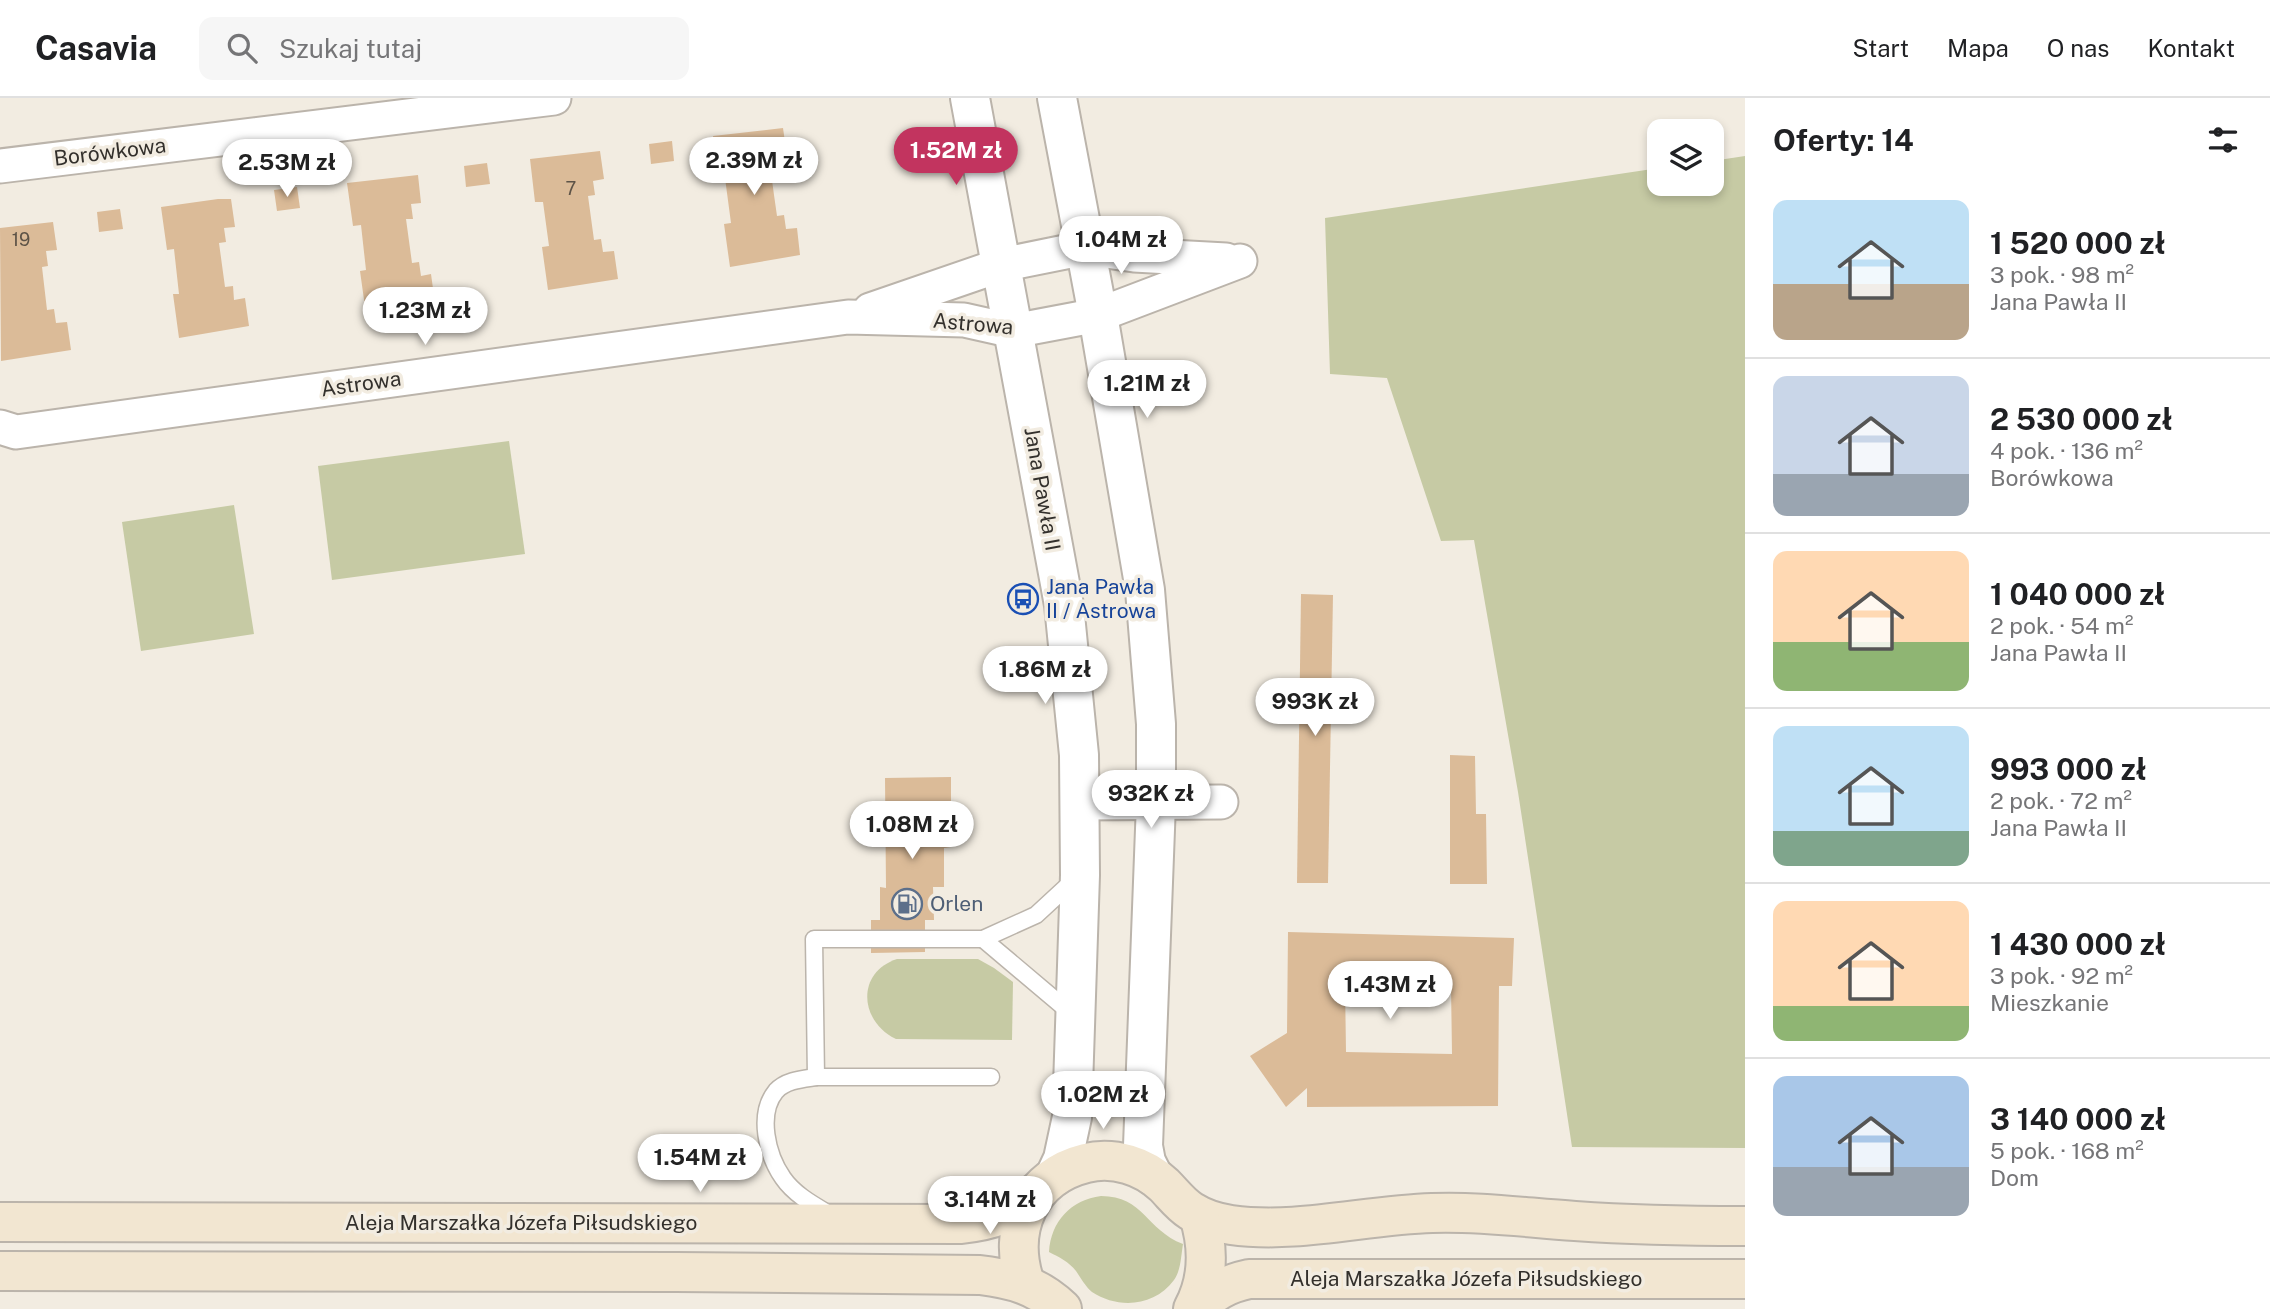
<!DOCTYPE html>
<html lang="pl">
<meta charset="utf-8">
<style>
body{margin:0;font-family:"Public Sans",sans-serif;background:#f6f6f6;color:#202124;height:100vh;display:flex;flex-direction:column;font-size:26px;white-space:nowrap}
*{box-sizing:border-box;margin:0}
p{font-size:23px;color:#757577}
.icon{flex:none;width:38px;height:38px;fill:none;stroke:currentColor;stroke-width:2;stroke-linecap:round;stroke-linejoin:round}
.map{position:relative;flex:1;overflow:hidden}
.side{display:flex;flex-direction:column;background:#fff;width:525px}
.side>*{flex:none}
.controls{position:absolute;left:1647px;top:21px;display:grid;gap:14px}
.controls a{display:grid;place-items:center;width:77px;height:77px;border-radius:14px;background:#fff;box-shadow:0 4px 10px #0003;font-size:35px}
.price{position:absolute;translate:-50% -60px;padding:0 16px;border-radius:24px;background:#fff;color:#222;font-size:23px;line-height:46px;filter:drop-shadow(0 2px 4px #0008)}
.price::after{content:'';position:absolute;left:50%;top:42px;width:21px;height:16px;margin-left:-10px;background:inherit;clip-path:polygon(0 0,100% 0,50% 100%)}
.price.current{background:#c2345f;color:#fff}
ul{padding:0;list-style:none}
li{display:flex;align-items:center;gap:21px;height:175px;padding:0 28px}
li+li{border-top:2px solid #e0e0e0}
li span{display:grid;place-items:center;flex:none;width:196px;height:140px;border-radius:14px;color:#555}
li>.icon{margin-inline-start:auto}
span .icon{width:84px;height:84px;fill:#fffc;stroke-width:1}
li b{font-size:30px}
h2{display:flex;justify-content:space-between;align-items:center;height:84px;padding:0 28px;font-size:30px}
header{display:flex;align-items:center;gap:42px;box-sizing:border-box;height:98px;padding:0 35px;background:#fff;border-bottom:2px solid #e0e0e0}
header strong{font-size:33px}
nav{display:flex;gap:38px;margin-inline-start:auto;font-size:24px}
.search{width:490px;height:63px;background:#f6f6f6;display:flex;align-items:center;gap:18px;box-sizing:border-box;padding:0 24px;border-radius:14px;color:#757577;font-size:26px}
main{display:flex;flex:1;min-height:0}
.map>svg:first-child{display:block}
.green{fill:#c6caa4}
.building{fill:#dbbb98;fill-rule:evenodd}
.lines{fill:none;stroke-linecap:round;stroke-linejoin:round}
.service-casing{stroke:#bbb4ab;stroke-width:19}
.minor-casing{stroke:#bbb4ab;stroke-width:37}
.tertiary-casing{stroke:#bbb4ab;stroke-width:42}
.secondary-casing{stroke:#bbb4ab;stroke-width:42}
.service{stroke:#fff;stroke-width:16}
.minor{stroke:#fff;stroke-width:33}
.tertiary{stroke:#fff;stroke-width:38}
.secondary{stroke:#f2e6d1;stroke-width:38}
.labels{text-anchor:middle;stroke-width:7;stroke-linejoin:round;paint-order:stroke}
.number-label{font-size:18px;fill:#5d5347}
.street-label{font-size:21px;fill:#33302c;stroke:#f2ece1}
.transit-label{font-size:21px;fill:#164399;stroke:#f2ece1;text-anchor:start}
.service-label{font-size:21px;fill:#4e5e75;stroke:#f2ece1;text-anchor:start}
</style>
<header>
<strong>Casavia</strong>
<div class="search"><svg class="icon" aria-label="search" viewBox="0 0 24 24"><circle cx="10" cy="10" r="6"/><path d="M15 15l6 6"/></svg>Szukaj tutaj</div>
<nav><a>Start</a><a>Mapa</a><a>O nas</a><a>Kontakt</a></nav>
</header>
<main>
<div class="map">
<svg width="1745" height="1211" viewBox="0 0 1745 1211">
<rect width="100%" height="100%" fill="#f2ece1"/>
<g class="green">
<path d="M1745,58v992l-173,-1 -54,-355 -44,-252 -33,1 -54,-163 -57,-4 -5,-156 334,-50v16h53v-23z"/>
<path d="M509,343l16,113 -193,26 -14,-114z"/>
<path d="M234,407l20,129 -113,17 -19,-129z"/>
<path d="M897,861h81l16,9 19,14 -1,58 -116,-1c-36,-17 -41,-66 1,-80z"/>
<path d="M1101,1098c43,0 45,34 82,48 -2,12 -2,26 -9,36 -20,27 -56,29 -82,12 -7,-6 -11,-14 -16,-21 -7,-9 -17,-14 -27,-19 2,-31 22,-52 52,-56z"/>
</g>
<g class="building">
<path d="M783,30l4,28 -11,1 2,14 -7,2 3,22 3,21 7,-1 2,14 11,-1 3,27 -70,12 -6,-43 7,-1 -6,-45 -7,1 -5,-43z"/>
<path d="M672,43l2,20 -23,3 -2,-20z"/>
<path d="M600,53l4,28 -11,2 2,14 -7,1 6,44 7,-1 2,13 11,-1 4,28 -70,11 -6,-43 7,-1 -6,-44h-8l-5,-43z"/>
<path d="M487,65l3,21 -24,3 -2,-21z"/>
<path d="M418,77l3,28 -10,1 2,15h-7l6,44 7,-1 2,14 10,-2 4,29 -69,11 -6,-43 6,-1 -5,-45 -8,1 -6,-43z"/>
<path d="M297,89l3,21 -23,3 -3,-21z"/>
<path d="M218,101h13l4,28 -11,1 2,14 -7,1 6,44 8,-1 1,14 11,-2 4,28 -70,12 -6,-44h6l-5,-45 -7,1 -6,-43z"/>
<path d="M120,111l3,20 -24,3 -2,-20z"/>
<path d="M53,124l4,28 -11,1 2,15 -6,1 5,43 7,-1 2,14 11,-1 4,28 -70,11 -1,-133z"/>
<path d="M1301,496l32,1 -5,288h-31z"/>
<path d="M1450,657l25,1 1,58h10l1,70h-37z"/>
<path d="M951,679v70l-7,1v39h-11l1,33h-9v32l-54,1v-33h9v-33l6,1 -1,-110z"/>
<path d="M1288,834l226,6 -2,48h-13l-1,120 -191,1v-19l-21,19 -36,-51 37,-23zM1345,886l106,1 1,69 -106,-2z"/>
</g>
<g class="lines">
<g class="service-casing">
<g id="service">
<path d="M983,841l89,75"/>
<path d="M816,979c-13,2 -30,3 -40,14 -19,23 -9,64 7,87 11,16 29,26 46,36"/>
<path d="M991,979h-175l-2,-138h169l53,-24 39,-36"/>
</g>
</g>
<g class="minor-casing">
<g id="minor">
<path d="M0,68l554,-68"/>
<path d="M870,212l131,-45 84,-17 49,7 92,5"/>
<path d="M0,329l16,5 832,-115 116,3 49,11 85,-16 142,-54"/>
<path d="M1081,705l140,-1"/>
</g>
</g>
<g class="tertiary-casing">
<g id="tertiary">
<path d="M970,0l94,507 15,150 1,120 -8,242 -9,42 -8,17"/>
<path d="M1057,0l41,217 47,275 11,134v79l-13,343 3,16 7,14"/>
</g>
</g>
<g class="secondary-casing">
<g id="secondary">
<path d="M0,1124l960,2c31,-3 51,-10 74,-30"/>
<path d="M0,1173l676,1 304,3c33,4 58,11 82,34"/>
<path d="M1025,1185c-18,-53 4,-106 61,-120 28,-7 58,3 78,22 9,9 16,19 27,26 11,7 26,12 40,14 66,9 134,-10 201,-12 47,-2 96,5 143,8 57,4 113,5 170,5"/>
<path d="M1193,1211c16,-30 16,-61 6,-93"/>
<path d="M1197,1211c15,-17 29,-25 52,-30h496"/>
</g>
</g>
<use href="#service" class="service"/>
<use href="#minor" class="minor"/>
<use href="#tertiary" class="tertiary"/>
<use href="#secondary" class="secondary"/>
</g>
<defs>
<g id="bus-ring" transform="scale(1.575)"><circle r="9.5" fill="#f2ece1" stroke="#1a4fb4" stroke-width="1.5"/><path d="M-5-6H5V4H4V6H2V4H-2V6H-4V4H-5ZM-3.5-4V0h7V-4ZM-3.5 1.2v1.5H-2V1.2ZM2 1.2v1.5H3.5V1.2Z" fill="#1a4fb4"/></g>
<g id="fuel-ring" transform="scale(1.575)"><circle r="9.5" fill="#f2ece1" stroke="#5c6f8a" stroke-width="1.5"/><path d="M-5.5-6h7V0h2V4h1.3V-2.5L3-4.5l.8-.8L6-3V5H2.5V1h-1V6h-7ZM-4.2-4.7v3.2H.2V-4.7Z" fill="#5c6f8a"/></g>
</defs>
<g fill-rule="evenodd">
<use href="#bus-ring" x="1023" y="501"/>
<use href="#fuel-ring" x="907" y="806"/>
</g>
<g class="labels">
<g class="number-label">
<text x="571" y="97">7</text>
<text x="21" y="148">19</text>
</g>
<g class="street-label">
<text transform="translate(110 54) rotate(-7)" y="7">Borówkowa</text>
<text transform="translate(973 226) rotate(5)" y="7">Astrowa</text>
<text transform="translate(361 286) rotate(-8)" y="7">Astrowa</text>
<text transform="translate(1042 391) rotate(80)" y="7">Jana Pawła II</text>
<text x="521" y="1132">Aleja Marszałka Józefa Piłsudskiego</text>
<text x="1466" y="1188">Aleja Marszałka Józefa Piłsudskiego</text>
</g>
<g class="transit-label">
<text x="1046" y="496">Jana Pawła<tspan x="1046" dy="24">II / Astrowa</tspan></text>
</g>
<g class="service-label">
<text x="930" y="813">Orlen</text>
</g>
</g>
</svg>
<div class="controls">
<a><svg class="icon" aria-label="layers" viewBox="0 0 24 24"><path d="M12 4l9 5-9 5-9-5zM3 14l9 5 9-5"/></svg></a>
</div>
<b class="price current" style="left:956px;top:89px">1.52M zł</b>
<b class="price" style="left:754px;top:99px">2.39M zł</b>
<b class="price" style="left:287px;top:101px">2.53M zł</b>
<b class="price" style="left:1121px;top:178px">1.04M zł</b>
<b class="price" style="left:425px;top:249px">1.23M zł</b>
<b class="price" style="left:1147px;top:322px">1.21M zł</b>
<b class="price" style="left:1045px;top:608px">1.86M zł</b>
<b class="price" style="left:1315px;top:640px">993K zł</b>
<b class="price" style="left:1151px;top:732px">932K zł</b>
<b class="price" style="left:912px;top:763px">1.08M zł</b>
<b class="price" style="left:1390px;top:923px">1.43M zł</b>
<b class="price" style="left:1103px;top:1033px">1.02M zł</b>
<b class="price" style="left:700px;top:1096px">1.54M zł</b>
<b class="price" style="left:990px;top:1138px">3.14M zł</b>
</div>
<section class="side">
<h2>Oferty: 14<svg class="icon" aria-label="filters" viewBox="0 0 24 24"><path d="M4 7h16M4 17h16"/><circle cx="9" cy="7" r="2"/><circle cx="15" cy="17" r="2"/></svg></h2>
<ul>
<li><span style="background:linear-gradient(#bfe0f5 60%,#b9a48a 0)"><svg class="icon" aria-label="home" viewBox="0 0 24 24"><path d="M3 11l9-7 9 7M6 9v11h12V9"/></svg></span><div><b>1 520 000 zł</b><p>3 pok. · 98 m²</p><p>Jana Pawła II</p></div></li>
<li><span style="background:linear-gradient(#c9d6e8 70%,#9aa5b1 0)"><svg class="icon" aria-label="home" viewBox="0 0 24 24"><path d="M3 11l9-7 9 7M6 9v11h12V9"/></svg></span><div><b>2 530 000 zł</b><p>4 pok. · 136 m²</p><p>Borówkowa</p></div></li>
<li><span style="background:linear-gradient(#ffd9b3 65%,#8fb573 0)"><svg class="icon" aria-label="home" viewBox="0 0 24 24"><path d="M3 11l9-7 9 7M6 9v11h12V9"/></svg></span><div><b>1 040 000 zł</b><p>2 pok. · 54 m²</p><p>Jana Pawła II</p></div></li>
<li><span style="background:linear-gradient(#bfe0f5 75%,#7fa58c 0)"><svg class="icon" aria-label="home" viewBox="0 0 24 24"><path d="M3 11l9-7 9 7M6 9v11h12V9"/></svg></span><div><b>993 000 zł</b><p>2 pok. · 72 m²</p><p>Jana Pawła II</p></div></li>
<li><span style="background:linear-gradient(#ffd9b3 75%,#8fb573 0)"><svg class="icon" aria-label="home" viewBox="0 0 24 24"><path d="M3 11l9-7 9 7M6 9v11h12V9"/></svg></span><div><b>1 430 000 zł</b><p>3 pok. · 92 m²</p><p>Mieszkanie</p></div></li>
<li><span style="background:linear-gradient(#a9c7e8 65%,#9aa5b1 0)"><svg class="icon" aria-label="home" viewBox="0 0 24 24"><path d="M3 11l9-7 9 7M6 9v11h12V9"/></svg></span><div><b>3 140 000 zł</b><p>5 pok. · 168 m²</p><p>Dom</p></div></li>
</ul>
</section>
</main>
